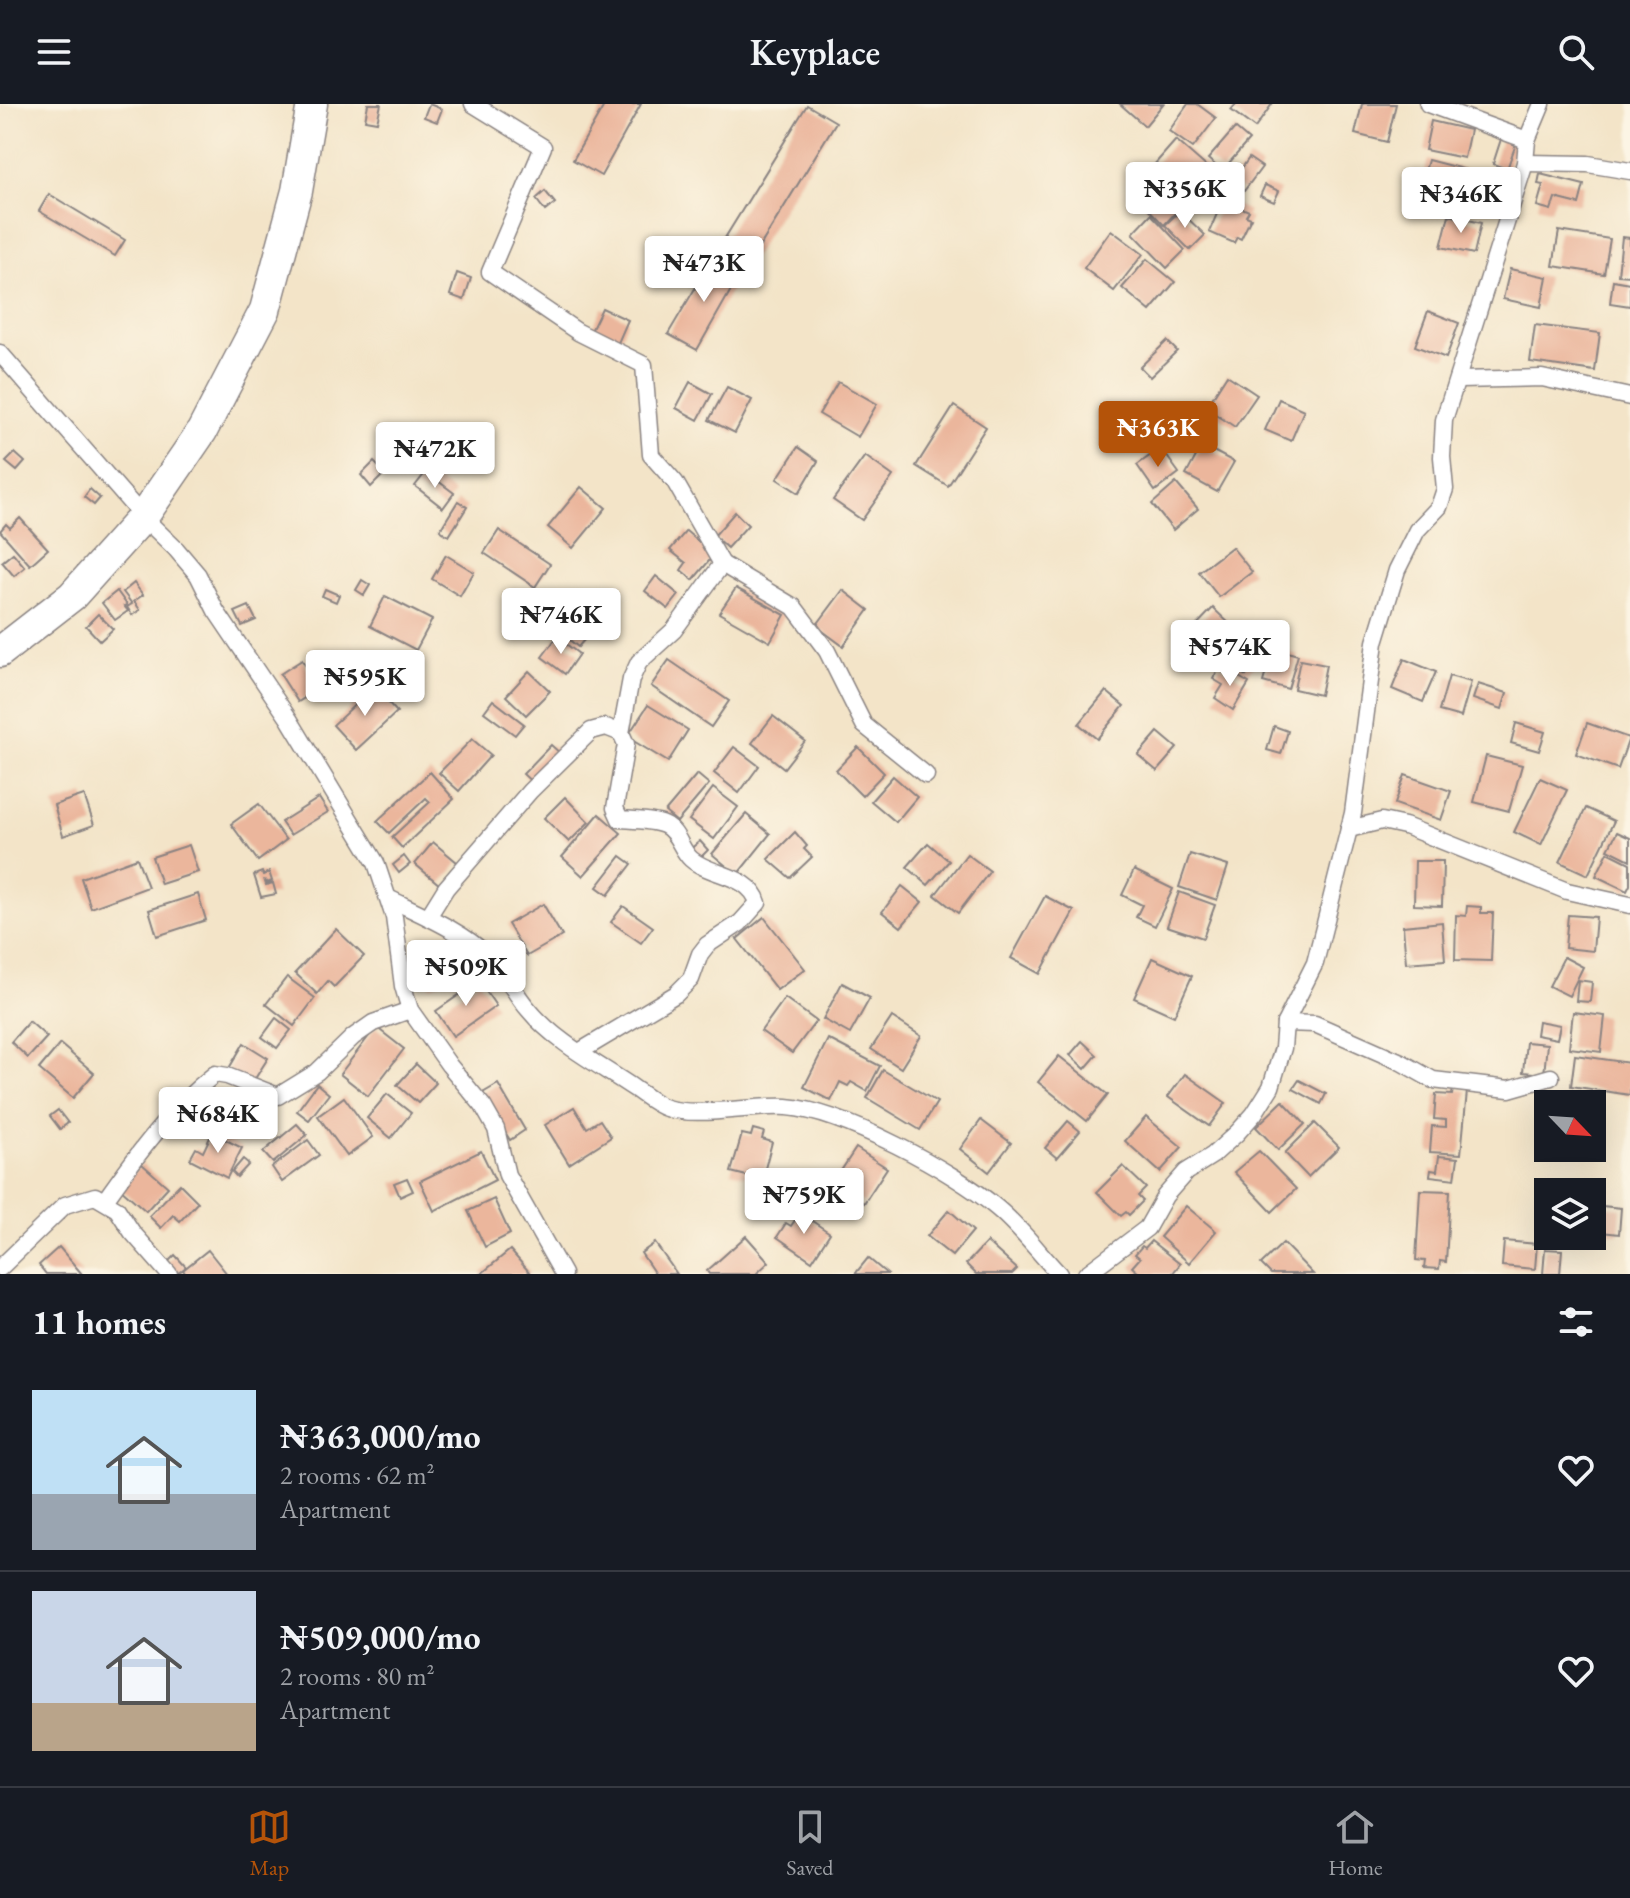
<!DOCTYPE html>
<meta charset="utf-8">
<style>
body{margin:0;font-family:"EB Garamond",serif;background:#20242c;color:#f1f3f6;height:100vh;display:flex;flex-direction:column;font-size:30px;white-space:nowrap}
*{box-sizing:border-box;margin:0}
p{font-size:26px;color:#9ea1a6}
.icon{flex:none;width:44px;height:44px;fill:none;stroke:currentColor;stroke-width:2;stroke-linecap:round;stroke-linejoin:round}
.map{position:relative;height:1170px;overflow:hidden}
.sheet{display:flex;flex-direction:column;background:#171b24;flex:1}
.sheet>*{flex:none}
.needle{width:52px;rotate:115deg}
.buttons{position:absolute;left:1534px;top:986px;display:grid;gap:16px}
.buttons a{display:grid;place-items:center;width:72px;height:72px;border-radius:0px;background:#171b24;box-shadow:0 8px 32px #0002;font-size:40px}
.price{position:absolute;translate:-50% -68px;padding:0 18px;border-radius:8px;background:#fff;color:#222;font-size:26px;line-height:52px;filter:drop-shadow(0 2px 4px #0008)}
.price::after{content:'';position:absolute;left:50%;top:48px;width:24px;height:18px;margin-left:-12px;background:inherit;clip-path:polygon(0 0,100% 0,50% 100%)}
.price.active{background:#b45309;color:#fff}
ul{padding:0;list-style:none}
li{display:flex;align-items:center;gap:24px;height:200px;padding:0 32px}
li+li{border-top:2px solid #363941}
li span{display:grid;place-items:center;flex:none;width:224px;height:160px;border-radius:0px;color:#555}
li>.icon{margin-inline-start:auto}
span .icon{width:96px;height:96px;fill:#fffc;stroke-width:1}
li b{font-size:34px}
h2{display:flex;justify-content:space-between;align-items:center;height:96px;padding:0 32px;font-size:34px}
header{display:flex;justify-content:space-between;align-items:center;height:104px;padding:0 32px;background:#171b24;font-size:36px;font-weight:600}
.menu{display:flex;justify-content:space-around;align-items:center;height:112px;border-top:2px solid #363941;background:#171b24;font-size:22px;color:#9ea1a6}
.menu a{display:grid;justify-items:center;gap:4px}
.menu .active{color:#b45309}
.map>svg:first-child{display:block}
.building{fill:#ebb69c}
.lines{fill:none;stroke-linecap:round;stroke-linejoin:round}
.street-casing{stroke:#8a8382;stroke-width:19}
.highway-casing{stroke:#8a8382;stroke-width:33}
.street{stroke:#fff;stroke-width:16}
.highway{stroke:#fff;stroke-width:30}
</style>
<header><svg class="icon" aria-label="menu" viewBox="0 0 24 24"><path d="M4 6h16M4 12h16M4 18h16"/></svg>Keyplace<svg class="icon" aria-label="search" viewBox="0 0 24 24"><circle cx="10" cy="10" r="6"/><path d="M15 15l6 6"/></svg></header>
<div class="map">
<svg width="1630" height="1170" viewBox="0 0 1630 1170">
<rect width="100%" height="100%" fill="#fcf5e5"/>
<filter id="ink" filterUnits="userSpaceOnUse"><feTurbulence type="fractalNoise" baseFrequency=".0125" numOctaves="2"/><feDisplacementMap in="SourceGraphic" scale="16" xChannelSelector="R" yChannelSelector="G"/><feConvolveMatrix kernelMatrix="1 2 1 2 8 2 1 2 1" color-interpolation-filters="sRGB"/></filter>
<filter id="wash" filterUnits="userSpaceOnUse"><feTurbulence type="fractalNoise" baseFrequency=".006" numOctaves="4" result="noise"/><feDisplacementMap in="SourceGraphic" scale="32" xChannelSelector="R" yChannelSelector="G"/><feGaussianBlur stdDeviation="1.8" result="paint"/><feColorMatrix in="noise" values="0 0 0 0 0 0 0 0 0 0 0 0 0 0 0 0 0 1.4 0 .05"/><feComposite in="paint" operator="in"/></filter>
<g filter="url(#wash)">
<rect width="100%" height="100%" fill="#f3e4c8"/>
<g id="blocks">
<g class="building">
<path d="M368,0h13l-4,18 -12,-2z"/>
<path d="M429,0l13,5 -5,13 -13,-5z"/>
<path d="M605,0h36l-40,72 -28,-16z"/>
<path d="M1120,0h43l-18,22z"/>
<path d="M1188,0h9l19,14 -23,30 -24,-17z"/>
<path d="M1236,0h36l-17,24 -24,-18z"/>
<path d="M1362,0h34l-9,38 -32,-8z"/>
<path d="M807,1l29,17 -87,142 -29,-18z"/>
<path d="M1431,17l39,9 -6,28 -39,-8z"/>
<path d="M1235,24l14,12 -27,31 -14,-12z"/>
<path d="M1502,32l15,5 -10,28 -14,-5z"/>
<path d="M1176,36l49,43 -22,25 -49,-43z"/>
<path d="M1249,54l13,9 -18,24 -12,-9z"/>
<path d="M1428,56l62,16 -8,30 -62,-17z"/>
<path d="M1540,70l44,11 -5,19 -24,-6 -4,12 -14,-4 6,-21 -5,-1z"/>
<path d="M1155,80l24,25 -15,16 -25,-26z"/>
<path d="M1265,81l14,6 -5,11 -14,-6z"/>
<path d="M545,87l10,12 -10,8 -9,-12z"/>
<path d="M49,90l76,46 -10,16 -76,-45z"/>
<path d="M1223,96l26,11 -3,5 5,2 -10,21 -4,-2 -3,6 -25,-11z"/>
<path d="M1180,107l25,24 -15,15 -25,-25z"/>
<path d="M1151,110l34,36 -18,18 -34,-35z"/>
<path d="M1449,111l32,8 -7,31 -33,-7z"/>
<path d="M1111,126l32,24 -29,37 -30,-23z"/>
<path d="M1559,127l51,8 -6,35 -51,-8z"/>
<path d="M1622,133l8,1v38l-12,-1z"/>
<path d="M713,154l27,16 -43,76 -29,-16z"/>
<path d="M1147,155l28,23 -25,29 -28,-23z"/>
<path d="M1510,165l37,8 -6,30 -38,-8z"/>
<path d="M457,169l14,5 -7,22 -14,-5z"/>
<path d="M1613,176l17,3v23l-20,-3z"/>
<path d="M602,204l26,12 -10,23 -27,-12z"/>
<path d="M1428,207l31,12 -13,35 -31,-12z"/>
<path d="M1535,221l65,8 -5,38 -65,-9z"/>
<path d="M1167,237l10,10 -27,26 -10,-10z"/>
<path d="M1227,271l30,20 -22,32 -29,-19z"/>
<path d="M690,278l22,12 -14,26 -22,-12z"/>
<path d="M838,278l39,22 -19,33 -39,-23z"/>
<path d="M727,283l25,13 -17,33 -26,-13z"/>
<path d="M1279,295l25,11 -13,31 -26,-11z"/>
<path d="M954,302l32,21 -38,59 -32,-20z"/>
<path d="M1202,341l32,17 -17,30 -31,-17z"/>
<path d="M798,343l20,14 -19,32 -22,-14z"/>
<path d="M1161,344l18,25 -24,18 -18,-26z"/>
<path d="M15,349l10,9 -8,9 -11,-9z"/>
<path d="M865,352l28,20 -31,44 -29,-20z"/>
<path d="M374,358l11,11 -14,14 -10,-12z"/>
<path d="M426,368l28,21 -11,15 -28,-22z"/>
<path d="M1176,379l22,26 -25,21 -21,-26z"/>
<path d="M581,383l25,21 -33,40 -25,-21z"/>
<path d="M90,385l10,9 -6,7 -10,-8z"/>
<path d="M458,397l9,6 -18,29 -9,-6z"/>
<path d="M735,408l13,13 -21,23 -13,-12z"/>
<path d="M20,414l28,31 -18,16 -30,-34 6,-7 4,4z"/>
<path d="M499,426l51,34 -15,23 -51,-34z"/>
<path d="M686,427l28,24 -21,25 -12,-10 5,-7 -16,-13z"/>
<path d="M1232,443l20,25 -33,25 -20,-25z"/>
<path d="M13,449l12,14 -11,9 -12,-14z"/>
<path d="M446,451l28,17 -14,24 -28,-17z"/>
<path d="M656,472l23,19 -11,14 -23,-18z"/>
<path d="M362,476l8,5 -6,10 -8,-5z"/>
<path d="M134,479l9,12 -9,6 6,9 -8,5 -5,-8 5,-3 -9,-12z"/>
<path d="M736,484l49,27 -15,27 -51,-29z"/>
<path d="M325,485l14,6 -3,7 -14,-6z"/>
<path d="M843,486l26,20 -26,36 -27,-20z"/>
<path d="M117,487l10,14 -3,1 4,5 -13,9 -13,-17z"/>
<path d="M385,492l47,24 -16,30 -46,-24z"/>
<path d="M590,493l18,15 -30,35 -18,-15z"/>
<path d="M249,502l7,14 -14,6 -7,-14z"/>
<path d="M1213,504l22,21 -22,23 -22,-21z"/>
<path d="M98,510l15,15 -13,12 -14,-15z"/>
<path d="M1237,527l27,20 -18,25 -27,-20z"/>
<path d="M557,533l22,17 -14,20 -23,-17z"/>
<path d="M1273,544l25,7 -10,34 -25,-7z"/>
<path d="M1404,555l32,13 -13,30 -31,-13z"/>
<path d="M302,556l18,28 -22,14 -18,-28z"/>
<path d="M669,556l60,41 -18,26 -60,-41z"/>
<path d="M1300,556l26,5 -6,30 -26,-6z"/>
<path d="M1220,562l29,17 -16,27 -18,-12 8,-13 -10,-6z"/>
<path d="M529,567l21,20 -24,24 -20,-19z"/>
<path d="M1449,572l22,6 -10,35 -22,-6z"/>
<path d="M1478,580l29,9 -5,16 -29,-10z"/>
<path d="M374,583l23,25 -41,38 -23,-25z"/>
<path d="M1106,587l18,15 -27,33 -18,-15z"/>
<path d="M493,596l31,24 -9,11 -31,-23z"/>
<path d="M648,601l40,25 -20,32 -41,-25z"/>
<path d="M773,612l32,25 -21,27 -32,-25z"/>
<path d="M1516,619l29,9 -6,19 -28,-8z"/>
<path d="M1587,619l42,15 -11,31 -42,-15z"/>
<path d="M1274,622l14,5 -7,23 -14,-4z"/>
<path d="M1158,628l19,16 -20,23 -19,-16z"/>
<path d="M472,635l19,16 -32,36 -20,-18z"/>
<path d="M551,641l10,9 -27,30 -11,-10z"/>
<path d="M734,643l25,19 -20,27 -25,-20z"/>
<path d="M858,643l26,26 -22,23 -26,-26z"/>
<path d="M1486,652l36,9 -13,46 -35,-9z"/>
<path d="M430,668l24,27 -52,49 -10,-11 38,-35 -4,-4 -37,35 -12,-12z"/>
<path d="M697,670l12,10 -32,38 -12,-10z"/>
<path d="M1405,671l46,16 -10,29 -46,-16z"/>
<path d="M893,672l24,21 -21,25 -25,-21z"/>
<path d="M1540,674l27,12 -26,55 -27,-13z"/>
<path d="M713,684l25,19 -24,32 -25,-19z"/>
<path d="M84,691l10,30 -31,11 -9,-31z"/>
<path d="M565,693l24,25 -20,20 -25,-24z"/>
<path d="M319,694l9,14 -38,23 -9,-13z"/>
<path d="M259,700l27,36 -28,21 -27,-37z"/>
<path d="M1586,704l28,13 -26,54 -28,-13z"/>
<path d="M599,710l22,19 -38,43 -21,-19z"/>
<path d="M746,710l24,20 -33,41 -25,-21z"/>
<path d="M795,728l12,14 -3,3 8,8 -22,21 -22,-19z"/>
<path d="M1617,728l13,6v22l-22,-11z"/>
<path d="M700,737l8,9 -10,10 -9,-10z"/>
<path d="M433,738l25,21 -18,22 -25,-21z"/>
<path d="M928,739l21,18 -21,24 -21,-18z"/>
<path d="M189,741l9,27 -37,12 -9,-27z"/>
<path d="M1608,748l22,11v22l-3,6 -31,-15z"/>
<path d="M967,750l23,17 -32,42 -23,-18z"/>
<path d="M1190,750l38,12 -11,34 -38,-13z"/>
<path d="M404,752l6,8 -11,9 -6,-8z"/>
<path d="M621,752l11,8 -24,31 -11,-8z"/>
<path d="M137,754l11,29 -57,21 -10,-30z"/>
<path d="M1415,757h28l-1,45 -28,-1z"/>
<path d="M1134,766l39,19 -18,37 -19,-9 6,-12 -20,-10z"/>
<path d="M262,768l1,3 6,-3 3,9 -5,2 -3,-4 2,6 7,-2 3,11 -15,3 -7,-22z"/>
<path d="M902,782l20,16 -21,25 -19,-15z"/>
<path d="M1179,788l36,13 -12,33 -36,-12z"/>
<path d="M198,790l8,26 -49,16 -8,-26z"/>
<path d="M1045,792l29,15 -34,63 -29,-16z"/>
<path d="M543,800l19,32 -35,20 -19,-32z"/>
<path d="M623,802l30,21 -12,16 -30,-21z"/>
<path d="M1467,802l14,1v6h12l-2,48 -36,-1 1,-45 10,1z"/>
<path d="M1568,811l28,2 -3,34 -28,-3z"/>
<path d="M764,813l41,52 -28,21 -40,-51z"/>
<path d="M1442,818l3,38 -39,3 -3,-37z"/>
<path d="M336,825l28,27 -30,31 -6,-6 -11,13 -22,-21z"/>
<path d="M447,843l14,21 -30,19 -13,-21z"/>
<path d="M1564,853l19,10 -14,29 -20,-10z"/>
<path d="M1152,854l40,18 -18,40 -40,-18z"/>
<path d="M287,873l28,21 -21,28 -28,-22z"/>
<path d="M1578,876l14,2 -2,20 -14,-1z"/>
<path d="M479,877l17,25 -43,30 -17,-25z"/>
<path d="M842,879l28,15 -20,36 -27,-15z"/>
<path d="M785,894l31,23 -24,32 -31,-22z"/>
<path d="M1573,908l32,4 -4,36 -32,-4z"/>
<path d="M892,913l29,19 -20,32 -30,-19z"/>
<path d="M276,914l15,12 -14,18 -15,-11z"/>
<path d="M29,917l18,16 -19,21 -17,-16z"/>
<path d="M1538,917l22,4 -3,14 -21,-4z"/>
<path d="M376,923l28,22 -36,47 -28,-22z"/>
<path d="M828,935l52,27 -13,25 -16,-9 -3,4 -8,-4 -9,19 -27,-14z"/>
<path d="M1082,937l15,14 -12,14 -15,-14z"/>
<path d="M1526,938l21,2 -3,30 -21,-2z"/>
<path d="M244,939l24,15 -17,27 -23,-15z"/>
<path d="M60,940l34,29 -21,25 -34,-29z"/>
<path d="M1575,951l55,8v32l-59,-9z"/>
<path d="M1059,952l49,39 -21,26 -49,-39z"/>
<path d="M416,960l20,19 -18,20 -21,-18z"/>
<path d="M883,966l54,32 -17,28 -53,-32z"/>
<path d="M1185,970l41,29 -17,23 -41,-29z"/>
<path d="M1299,976l27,14 -5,10 -28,-15z"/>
<path d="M317,980l12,10 -20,26 -12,-9z"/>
<path d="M498,980l27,46 -15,10 -29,-46z"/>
<path d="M1453,985l14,2 -6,63 -31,-2 2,-26 14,1v-7l-12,-1 2,-25 16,1z"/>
<path d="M387,990l24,19 -20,25 -24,-20z"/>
<path d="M344,993l29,40 -26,19 -29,-40z"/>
<path d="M1283,997l22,23 -27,26 -22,-23z"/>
<path d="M574,1003l13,21 13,-8 11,17 -42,27 -24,-39z"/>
<path d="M58,1006l10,13 -8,6 -10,-13z"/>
<path d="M1146,1013l36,30 -22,25 -35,-31z"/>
<path d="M981,1016l30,23 -22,29 -29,-23z"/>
<path d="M1068,1017l12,10 -23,27 -12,-10z"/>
<path d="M1315,1019l24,24 -31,30 -23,-24z"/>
<path d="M297,1020l10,11 -34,28 -10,-11z"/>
<path d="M753,1025l11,3 -2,7 10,3 -10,38 -31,-8 11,-38 9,2z"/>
<path d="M212,1029l30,15 -15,30 -37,-19 6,-11 7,4z"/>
<path d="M308,1036l11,15 -37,27 -10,-15z"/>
<path d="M856,1044l31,20 -23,35 -31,-20z"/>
<path d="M481,1047l14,29 -61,31 -14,-30z"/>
<path d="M1259,1047l37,38 -24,23 -38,-40z"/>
<path d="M1439,1052l19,2 -3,21 -25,-3 1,-6 6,1z"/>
<path d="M243,1055l6,5 -12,13 -5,-5z"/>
<path d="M142,1060l26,23 -22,24 -26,-23z"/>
<path d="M1123,1062l23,22 -8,8 5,5 -14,14 -3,-3 -5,4 -24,-24z"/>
<path d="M407,1074l6,13 -13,6 -6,-14z"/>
<path d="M180,1080l18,18 -18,19 -7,-6 -12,13 -12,-12z"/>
<path d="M1420,1086l30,1 -4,71 -6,-1 -1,8 -15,-1 1,-7 -9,-1z"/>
<path d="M494,1095l16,35 -25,13 -17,-36z"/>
<path d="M1592,1101l29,3 -2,26 -27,-3z"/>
<path d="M1186,1102l30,25 -27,32 -29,-26z"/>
<path d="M949,1106l24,21 -21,25 -25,-20z"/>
<path d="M800,1109l30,20 -18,28 -35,-24 9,-14 5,3z"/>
<path d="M746,1132l23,26 -13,12h-47l-2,-3z"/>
<path d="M1151,1137l29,23 -8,10h-32l-8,-7 8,-9 -5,-4 7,-8 3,2z"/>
<path d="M1504,1137l33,3 -2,25 -33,-3z"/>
<path d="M987,1138l30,27 -5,5h-36l-10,-10z"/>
<path d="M655,1139l22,31h-22l-14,-21z"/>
<path d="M1283,1139l30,31h-42l-10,-10z"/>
<path d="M59,1143l23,27h-36l-7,-9z"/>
<path d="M1545,1145l17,1 -2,24h-17z"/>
<path d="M208,1146l19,24h-41l-3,-4z"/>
<path d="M510,1146l21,24h-50z"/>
<path d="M175,1151l11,12 -9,7 -11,-10z"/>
<path d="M868,1154l19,16h-32z"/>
</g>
</g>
</g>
<g filter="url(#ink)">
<use href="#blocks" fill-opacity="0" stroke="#8a8382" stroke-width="2"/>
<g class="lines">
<g class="street-casing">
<g id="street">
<path d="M473,0l70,43 -53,125 88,60 66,33 7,90 24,27 47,82"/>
<path d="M1428,0l99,36"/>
<path d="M1525,59l63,1 42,7"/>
<path d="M0,249l143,164 33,32 22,26 18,36 73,108 87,144 18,54 9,69 7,24 39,55 34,41 13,23 11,46 56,99"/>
<path d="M1459,276l83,-2 88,19"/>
<path d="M1349,725l33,-8 23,5 162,65 63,14"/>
<path d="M390,795c33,16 72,32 99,58 16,15 25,36 40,53 27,33 71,55 106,79 9,6 21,16 31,19 32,10 86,-3 121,-1 55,4 167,64 210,101 23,19 42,45 62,66"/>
<path d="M428,813l18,-29 84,-97 61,-60 15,-4 15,6"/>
<path d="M1285,919l30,1 86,38 32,18 76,9 42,-12"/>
<path d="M579,948l97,-58 15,-15 9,-25 7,-9 33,-22 18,-20c-8,-29 -48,-27 -67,-44 -11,-10 -13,-28 -27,-34 -12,-5 -31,-5 -44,-6l-5,-11 11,-64 -5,-11 10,-54 8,-17 35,-32 48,-66 72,43 33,44 37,74 62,50"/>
<path d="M105,1096c31,-44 66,-92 110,-126l12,2 51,20 39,-24 36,-35 20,-14 37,-13"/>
<path d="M0,1164l65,-63 30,-9 22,13 15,23 37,42"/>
<path d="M1086,1170l61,-46 18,-32 21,-24 27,-17 24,-22 17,-19 17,-27 12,-39 2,-25 30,-60 38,-150 22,-171 22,-72 20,-40 22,-23 6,-18 -3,-32 2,-37 81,-257 2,-23 15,-36"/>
</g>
</g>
<g class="highway-casing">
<path id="highway" d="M0,548l72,-56 71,-79 59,-86 63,-121 32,-119 15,-87"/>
</g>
<use href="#street" class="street"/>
<use href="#highway" class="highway"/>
</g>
</g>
</svg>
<div class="buttons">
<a><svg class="needle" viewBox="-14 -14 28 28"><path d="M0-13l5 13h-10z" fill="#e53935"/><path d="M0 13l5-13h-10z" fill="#9ea1a6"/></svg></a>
<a><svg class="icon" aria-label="layers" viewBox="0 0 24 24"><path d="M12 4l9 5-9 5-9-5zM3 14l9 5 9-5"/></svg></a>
</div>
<b class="price" style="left:1185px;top:126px">₦356K</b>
<b class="price" style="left:1461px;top:131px">₦346K</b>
<b class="price" style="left:704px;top:200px">₦473K</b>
<b class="price active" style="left:1158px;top:365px">₦363K</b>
<b class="price" style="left:435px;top:386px">₦472K</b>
<b class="price" style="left:561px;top:552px">₦746K</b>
<b class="price" style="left:1230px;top:584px">₦574K</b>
<b class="price" style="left:365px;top:614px">₦595K</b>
<b class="price" style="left:466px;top:904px">₦509K</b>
<b class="price" style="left:218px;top:1051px">₦684K</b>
<b class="price" style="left:804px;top:1132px">₦759K</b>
</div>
<section class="sheet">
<h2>11 homes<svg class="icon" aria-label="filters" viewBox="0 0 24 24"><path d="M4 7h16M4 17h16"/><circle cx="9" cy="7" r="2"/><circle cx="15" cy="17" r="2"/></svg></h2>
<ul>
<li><span style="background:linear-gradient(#bfe0f5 65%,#9aa5b1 0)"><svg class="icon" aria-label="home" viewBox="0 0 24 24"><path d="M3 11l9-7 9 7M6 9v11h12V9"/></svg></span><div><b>₦363,000/mo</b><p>2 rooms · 62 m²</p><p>Apartment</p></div><svg class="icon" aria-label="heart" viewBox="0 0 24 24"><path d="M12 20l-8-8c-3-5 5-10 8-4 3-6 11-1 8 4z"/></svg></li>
<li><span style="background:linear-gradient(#c9d6e8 70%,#b9a48a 0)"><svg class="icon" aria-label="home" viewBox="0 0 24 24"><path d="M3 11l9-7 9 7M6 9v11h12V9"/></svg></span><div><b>₦509,000/mo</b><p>2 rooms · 80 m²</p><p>Apartment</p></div><svg class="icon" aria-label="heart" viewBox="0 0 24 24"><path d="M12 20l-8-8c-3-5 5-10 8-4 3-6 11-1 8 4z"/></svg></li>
</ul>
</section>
<nav class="menu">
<a class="active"><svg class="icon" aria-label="map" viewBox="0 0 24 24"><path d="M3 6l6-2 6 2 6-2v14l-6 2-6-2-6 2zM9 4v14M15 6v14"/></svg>Map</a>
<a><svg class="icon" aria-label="saved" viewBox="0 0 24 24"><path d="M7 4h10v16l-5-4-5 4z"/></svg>Saved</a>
<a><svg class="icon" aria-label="home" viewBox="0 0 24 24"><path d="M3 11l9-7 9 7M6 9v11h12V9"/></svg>Home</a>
</nav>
